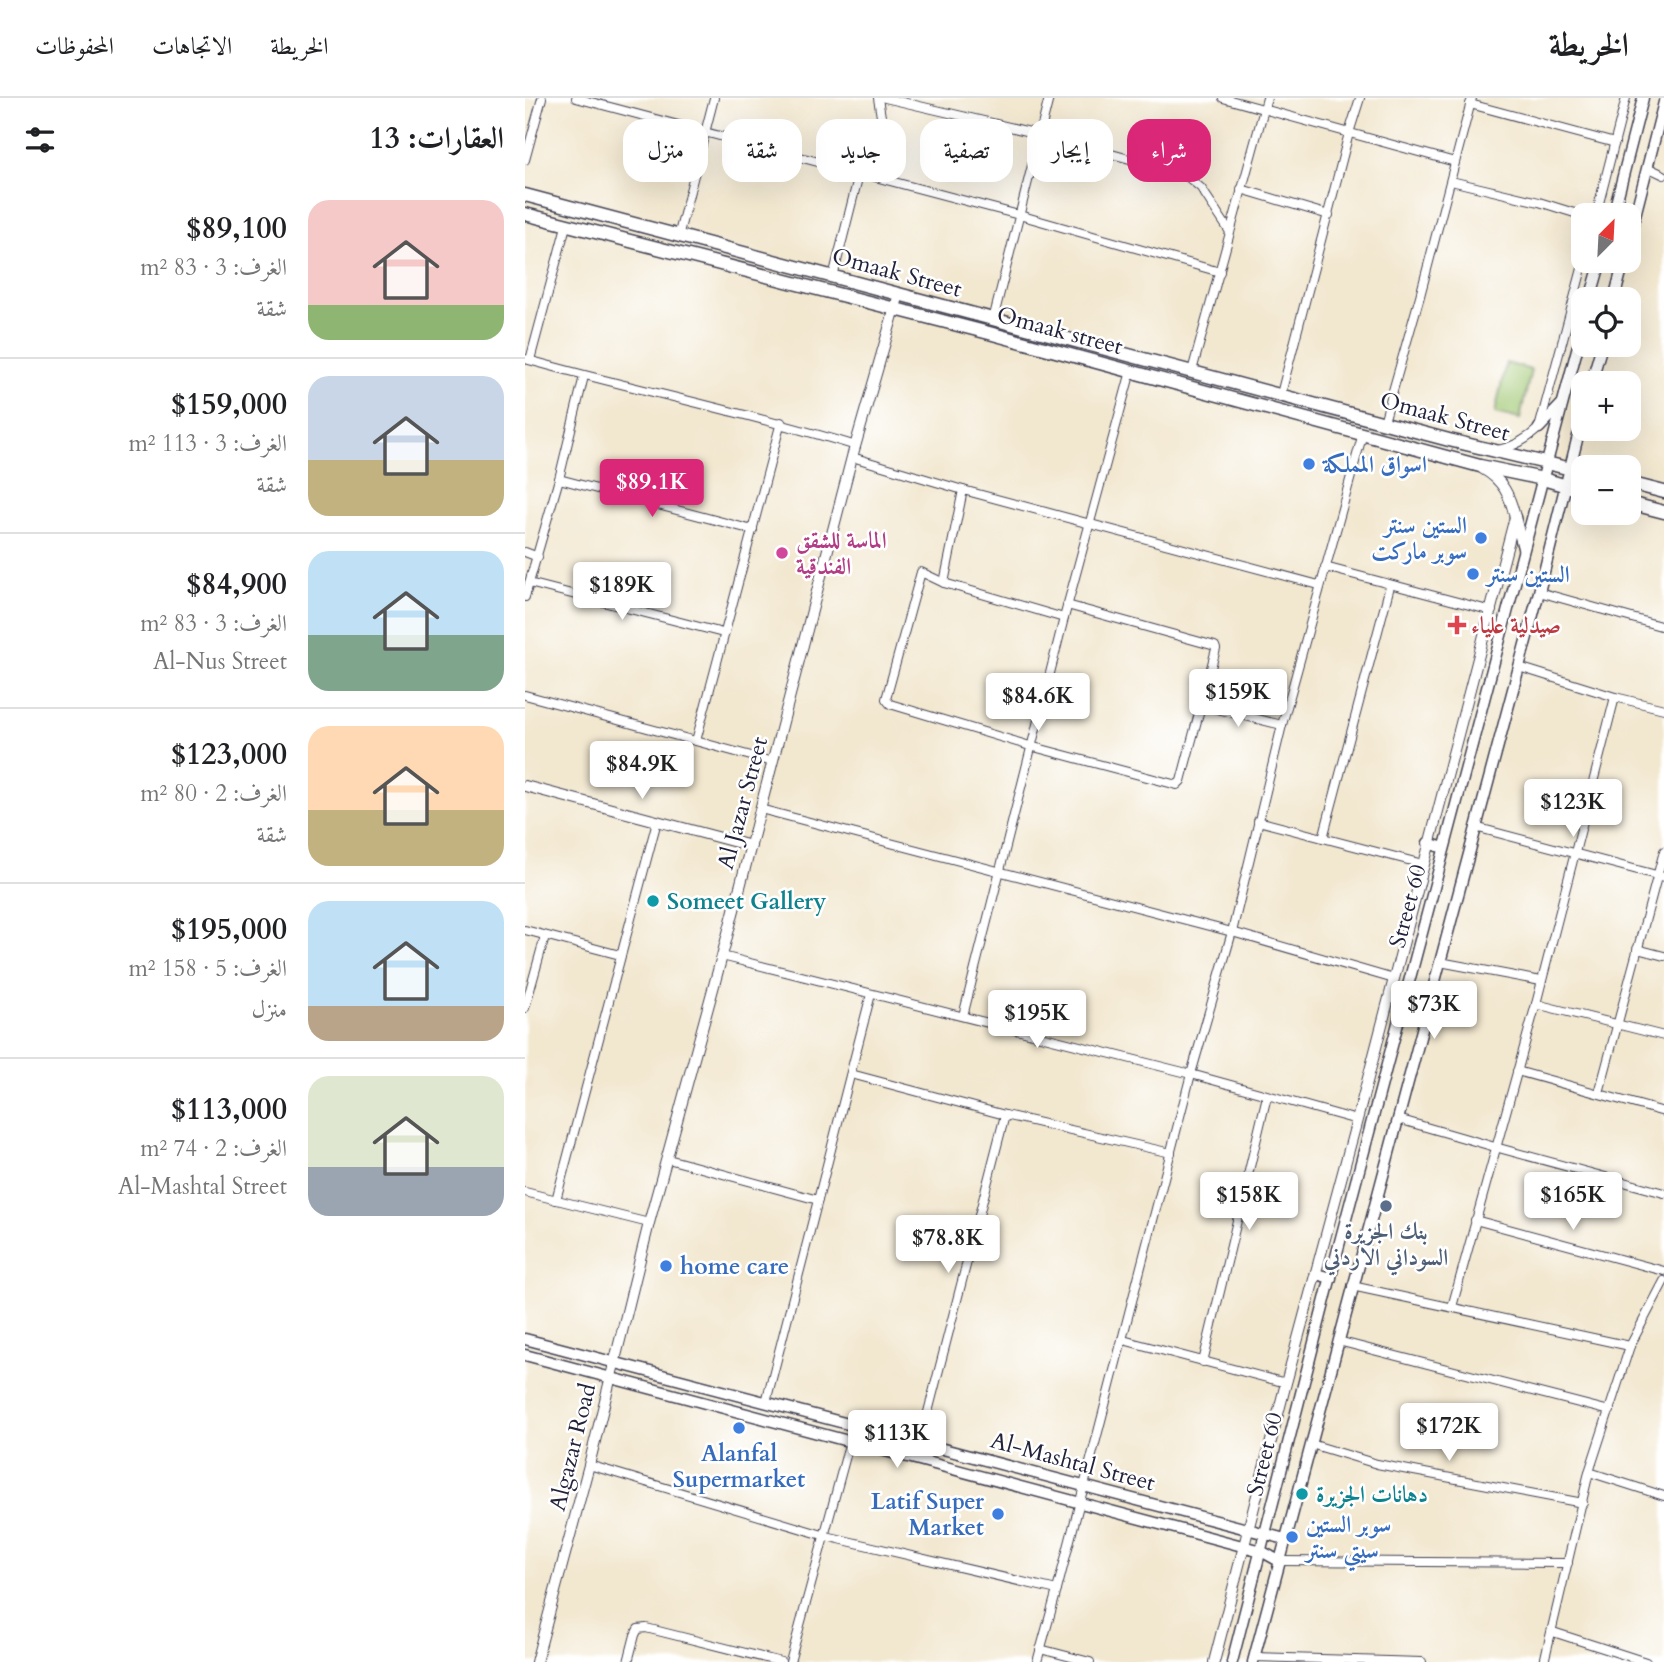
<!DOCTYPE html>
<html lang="ar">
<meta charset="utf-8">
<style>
body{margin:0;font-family:Cardo,Amiri,serif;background:#f2f2f2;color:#202124;direction:rtl;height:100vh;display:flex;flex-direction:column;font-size:26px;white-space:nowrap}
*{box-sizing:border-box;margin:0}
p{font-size:23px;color:#757577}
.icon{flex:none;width:38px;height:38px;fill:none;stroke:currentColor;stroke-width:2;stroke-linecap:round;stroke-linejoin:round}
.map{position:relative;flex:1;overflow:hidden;direction:ltr}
.drawer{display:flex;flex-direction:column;background:#fff;width:525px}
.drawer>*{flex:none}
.hud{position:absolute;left:21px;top:21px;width:665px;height:63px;direction:rtl;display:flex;gap:14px}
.needle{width:46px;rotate:24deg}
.controls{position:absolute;left:1046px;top:105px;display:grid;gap:14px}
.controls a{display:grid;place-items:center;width:70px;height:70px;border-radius:14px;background:#fff;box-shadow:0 7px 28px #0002;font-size:35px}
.price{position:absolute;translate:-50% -60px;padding:0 16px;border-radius:7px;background:#fff;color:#222;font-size:23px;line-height:46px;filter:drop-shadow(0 2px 4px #0008)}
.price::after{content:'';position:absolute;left:50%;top:42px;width:21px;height:16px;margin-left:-10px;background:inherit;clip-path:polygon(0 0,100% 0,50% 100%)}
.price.current{background:#db2777;color:#fff}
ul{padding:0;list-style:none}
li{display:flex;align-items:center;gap:21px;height:175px;padding:0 21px}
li+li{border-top:2px solid #e0e0e0}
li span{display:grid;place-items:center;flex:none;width:196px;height:140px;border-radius:21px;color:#555}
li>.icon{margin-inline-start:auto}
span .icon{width:84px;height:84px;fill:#fffc;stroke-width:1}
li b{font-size:30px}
h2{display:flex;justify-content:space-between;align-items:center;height:84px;padding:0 21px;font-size:30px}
.tag{padding:0 24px;border-radius:21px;background:#fff;box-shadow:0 7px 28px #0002;font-size:24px;line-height:63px}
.tag.current{background:#db2777;color:#fff}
header{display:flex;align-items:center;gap:42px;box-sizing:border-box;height:98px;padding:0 35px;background:#fff;border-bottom:2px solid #e0e0e0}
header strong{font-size:33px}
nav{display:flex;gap:38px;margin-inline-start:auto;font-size:24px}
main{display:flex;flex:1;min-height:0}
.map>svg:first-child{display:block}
.pitch{fill:#a1c873;stroke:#627557;stroke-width:2}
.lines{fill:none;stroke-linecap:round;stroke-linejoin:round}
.minor-casing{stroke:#414051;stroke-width:10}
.tertiary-casing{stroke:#414051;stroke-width:12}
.secondary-casing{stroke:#414051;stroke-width:13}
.primary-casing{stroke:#414051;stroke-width:15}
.minor{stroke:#fff;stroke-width:8}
.tertiary{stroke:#fff;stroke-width:10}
.secondary{stroke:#fff;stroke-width:10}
.primary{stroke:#fff;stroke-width:12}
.shop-dot{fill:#3f7fe0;stroke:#fff;stroke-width:2.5}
.hotel-dot{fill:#d1479c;stroke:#fff;stroke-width:2.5}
.health-dot{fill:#e0444e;stroke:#fff;stroke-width:2.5}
.culture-dot{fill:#0f9aa8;stroke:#fff;stroke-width:2.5}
.service-dot{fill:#5c6f8a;stroke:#fff;stroke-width:2.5}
.labels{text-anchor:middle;stroke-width:5;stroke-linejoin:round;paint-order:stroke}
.street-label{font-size:23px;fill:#22223b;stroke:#fff}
.shop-label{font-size:23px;font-weight:bold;fill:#366cbe;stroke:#fff;text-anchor:start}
.hotel-label{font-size:23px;font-weight:bold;fill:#b23c85;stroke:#fff;text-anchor:start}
.health-label{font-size:23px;font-weight:bold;fill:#be3a42;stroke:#fff;text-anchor:start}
.culture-label{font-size:23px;font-weight:bold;fill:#0d838f;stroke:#fff;text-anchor:start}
.service-label{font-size:23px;font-weight:bold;fill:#4e5e75;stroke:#fff}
</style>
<header>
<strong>الخريطة</strong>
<nav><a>الخريطة</a><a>الاتجاهات</a><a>المحفوظات</a></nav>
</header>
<main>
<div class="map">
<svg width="1139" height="1564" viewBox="0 0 1139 1564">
<rect width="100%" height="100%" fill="#fff"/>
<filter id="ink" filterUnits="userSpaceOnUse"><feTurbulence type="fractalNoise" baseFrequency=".0143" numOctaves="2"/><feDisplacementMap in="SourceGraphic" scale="14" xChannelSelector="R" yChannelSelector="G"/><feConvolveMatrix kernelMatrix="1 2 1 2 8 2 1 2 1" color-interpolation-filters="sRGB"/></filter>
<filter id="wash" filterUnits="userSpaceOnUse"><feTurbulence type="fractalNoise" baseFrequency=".00686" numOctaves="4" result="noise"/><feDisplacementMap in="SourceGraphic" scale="28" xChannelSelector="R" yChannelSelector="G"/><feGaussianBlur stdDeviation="1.57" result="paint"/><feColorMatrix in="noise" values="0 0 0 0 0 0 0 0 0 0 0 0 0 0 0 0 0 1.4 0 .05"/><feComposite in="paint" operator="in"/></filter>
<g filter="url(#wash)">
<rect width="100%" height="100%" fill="#f2e7cf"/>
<path class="pitch" d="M981,265l25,7 -11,49 -25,-6z"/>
</g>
<g filter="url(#ink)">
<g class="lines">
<g class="minor-casing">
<g id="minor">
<path d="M51,0l443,117 201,57"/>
<path d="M360,0l154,36 145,40 17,14 29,44"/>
<path d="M698,0l232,64"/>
<path d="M945,6l145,39"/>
<path d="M0,62l17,-62"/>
<path d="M1124,70l15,7"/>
<path d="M926,83l88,21 45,14"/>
<path d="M716,91l88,26"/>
<path d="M1071,117l30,-117"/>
<path d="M153,139l36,-139"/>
<path d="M308,179l26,-103 15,-20 8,-31 -4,-25"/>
<path d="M468,222l56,-222"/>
<path d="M0,261c110,31 222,53 331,87"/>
<path d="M5,262l36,-134"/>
<path d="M667,273l75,-273"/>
<path d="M756,296l68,-261 11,-35"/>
<path d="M859,324l36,-126 52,-198"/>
<path d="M973,352c17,-4 28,-10 41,-22l45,-167"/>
<path d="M327,359l111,33 356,95"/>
<path d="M34,381l194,51"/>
<path d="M438,392l-19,93 -23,-11 -35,127 4,5 140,42 147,39 4,-4 35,-132 -1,-3 -148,-41"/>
<path d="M0,454l13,5"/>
<path d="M800,469l167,44"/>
<path d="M4,485l194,50"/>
<path d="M419,485l120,35"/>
<path d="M1014,494l125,35"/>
<path d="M0,499l34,-118 25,-103"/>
<path d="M994,569l96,30 49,12"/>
<path d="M0,597l248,67"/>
<path d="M676,607l81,20"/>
<path d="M171,643l85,-319"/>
<path d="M235,711l472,123 162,47"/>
<path d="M733,723l165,43"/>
<path d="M950,729l189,50"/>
<path d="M798,740l67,-252"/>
<path d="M0,832l95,25"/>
<path d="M1112,851l27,7"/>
<path d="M197,858l469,118 166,46"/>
<path d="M915,864l101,19"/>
<path d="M1011,906l128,32"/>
<path d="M0,910l20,-72"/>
<path d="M438,918l101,-398 67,-247"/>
<path d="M992,973l147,41"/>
<path d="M326,976l154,41 166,38"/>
<path d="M1074,995l65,-242"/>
<path d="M873,1021l97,28 169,46"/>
<path d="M143,1061l150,41"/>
<path d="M0,1094l124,31"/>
<path d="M31,1102l101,-379"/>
<path d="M950,1122l189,51"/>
<path d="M827,1188l278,60"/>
<path d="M927,1209l84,-303 79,-307"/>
<path d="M598,1242l163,43"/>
<path d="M813,1243l272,70"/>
<path d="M678,1264l64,-266"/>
<path d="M241,1304l105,-408"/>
<path d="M395,1345l85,-328"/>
<path d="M786,1346l66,20 206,39"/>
<path d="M64,1367l237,71 231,54 -20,72"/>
<path d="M1064,1374l75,24"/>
<path d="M754,1463l289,2"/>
<path d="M532,1492l134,-516 41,-142 50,-207 81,-292"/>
<path d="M1028,1534l93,30"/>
<path d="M515,1551l50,13"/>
<path d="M729,1559l168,5"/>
<path d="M103,1564l7,-27 3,-6 8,-1 135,34"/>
<path d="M265,1564l60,-221"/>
<path d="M1019,1564l45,-190 41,-126 34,-65"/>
</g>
</g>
<g class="tertiary-casing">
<g id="tertiary">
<path d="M0,688l226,60"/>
<path d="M11,1564l53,-197 60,-242 73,-267 130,-499 47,-163"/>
<path d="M689,1564l72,-279 71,-263 158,-603c-5,-21 -12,-37 -32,-48"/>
</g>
</g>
<g class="secondary-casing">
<g id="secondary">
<path d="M1088,117l30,-117"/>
<path d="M1104,141l35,-137"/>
<path d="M1065,201l11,-38"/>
<path d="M1089,201l10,-38"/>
<path d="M1066,285l11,-38"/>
<path d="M1014,330l23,-24"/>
<path d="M990,419l8,31"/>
<path d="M903,745l16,5"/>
<path d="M791,1176l15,4"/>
<path d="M0,1241l760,200"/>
<path d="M0,1257l736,196 18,10"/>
<path d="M707,1564l106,-413 246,-926"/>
<path d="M728,1564l286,-1070 45,-180"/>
</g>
</g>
<g class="primary-casing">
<g id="primary">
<path d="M0,97l924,245 135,32"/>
<path d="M0,116l464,119 491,133 63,13 41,12"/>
<path d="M1104,385l35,9"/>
<path d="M1104,405l35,9"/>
</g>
</g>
<use href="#minor" class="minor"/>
<use href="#tertiary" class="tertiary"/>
<use href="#secondary" class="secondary"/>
<use href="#primary" class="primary"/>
</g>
</g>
<g class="shop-dot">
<circle cx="784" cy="366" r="7"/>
<circle cx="956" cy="440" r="7"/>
<circle cx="948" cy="476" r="7"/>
<circle cx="141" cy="1168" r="7"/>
<circle cx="214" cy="1330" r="7"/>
<circle cx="473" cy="1416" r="7"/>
<circle cx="767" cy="1439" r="7"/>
</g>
<circle class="hotel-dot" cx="257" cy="455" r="7"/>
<path class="health-dot" d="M928.5 516.5h7v7h7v7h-7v7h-7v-7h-7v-7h7z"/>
<g class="culture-dot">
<circle cx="128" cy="803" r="7"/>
<circle cx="777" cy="1396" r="7"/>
</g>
<circle class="service-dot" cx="861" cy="1108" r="7"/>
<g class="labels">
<g class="street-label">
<text transform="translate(372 174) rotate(15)" y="8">Omaak Street</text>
<text transform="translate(535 232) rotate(15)" y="8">Omaak street</text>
<text transform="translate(920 318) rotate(15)" y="8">Omaak Street</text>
<text transform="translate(217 705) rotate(-75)" y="8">Al Jazar Street</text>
<text transform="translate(882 808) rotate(-75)" y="8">Street 60</text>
<text transform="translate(47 1349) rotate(-76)" y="8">Algazar Road</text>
<text transform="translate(739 1356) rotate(-76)" y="8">Street 60</text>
<text transform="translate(548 1363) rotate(15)" y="8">Al-Mashtal Street</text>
</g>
<g class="shop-label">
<text x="798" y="374">اسواق المملكة</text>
<text x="942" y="435" text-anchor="end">الستين سنتر<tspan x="942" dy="26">سوبر ماركت</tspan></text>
<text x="962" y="484">الستين سنتر</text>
<text x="155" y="1176">home care</text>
<text x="214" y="1363" text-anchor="middle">Alanfal<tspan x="214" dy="26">Supermarket</tspan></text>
<text x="459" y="1411" text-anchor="end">Latif Super<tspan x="459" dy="26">Market</tspan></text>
<text x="781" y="1434">سوبر الستين<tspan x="781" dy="26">سيتي سنتر</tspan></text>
</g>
<g class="hotel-label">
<text x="271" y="450">الماسة للشقق<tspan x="271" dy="26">الفندقية</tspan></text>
</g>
<g class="health-label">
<text x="946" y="535">صيدلية علياء</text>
</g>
<g class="culture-label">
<text x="142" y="811">Someet Gallery</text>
<text x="791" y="1404">دهانات الجزيرة</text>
</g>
<g class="service-label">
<text x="861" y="1141">بنك الجزيرة<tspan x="861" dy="26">السوداني الاردني</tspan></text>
</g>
</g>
</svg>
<div class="controls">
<a><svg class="needle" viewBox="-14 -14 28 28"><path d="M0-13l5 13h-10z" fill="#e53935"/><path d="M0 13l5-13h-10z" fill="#757577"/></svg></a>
<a><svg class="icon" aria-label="locate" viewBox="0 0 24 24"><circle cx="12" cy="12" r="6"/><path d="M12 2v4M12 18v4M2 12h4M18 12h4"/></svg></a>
<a>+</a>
<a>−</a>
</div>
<b class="price current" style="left:127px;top:421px">$89.1K</b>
<b class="price" style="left:97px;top:524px">$189K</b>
<b class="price" style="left:713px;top:631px">$159K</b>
<b class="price" style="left:513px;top:635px">$84.6K</b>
<b class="price" style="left:117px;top:703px">$84.9K</b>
<b class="price" style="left:1048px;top:741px">$123K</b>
<b class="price" style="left:909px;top:943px">$73K</b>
<b class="price" style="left:512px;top:952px">$195K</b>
<b class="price" style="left:724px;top:1134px">$158K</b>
<b class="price" style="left:1048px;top:1134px">$165K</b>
<b class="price" style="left:423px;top:1177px">$78.8K</b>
<b class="price" style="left:924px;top:1365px">$172K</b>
<b class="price" style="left:372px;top:1372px">$113K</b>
<div class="hud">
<a class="tag current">شراء</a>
<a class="tag">إيجار</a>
<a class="tag">تصفية</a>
<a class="tag">جديد</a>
<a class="tag">شقة</a>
<a class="tag">منزل</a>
</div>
</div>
<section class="drawer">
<h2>العقارات: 13<svg class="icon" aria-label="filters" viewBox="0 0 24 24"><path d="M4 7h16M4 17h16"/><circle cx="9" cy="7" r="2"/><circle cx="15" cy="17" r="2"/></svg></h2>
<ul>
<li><span style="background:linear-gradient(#f6c9c9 75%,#8fb573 0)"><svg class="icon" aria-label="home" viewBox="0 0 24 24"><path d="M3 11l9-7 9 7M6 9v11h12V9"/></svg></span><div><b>$89,100</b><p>الغرف: 3 · 83 m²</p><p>شقة</p></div></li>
<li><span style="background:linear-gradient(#c9d6e8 60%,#c2b280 0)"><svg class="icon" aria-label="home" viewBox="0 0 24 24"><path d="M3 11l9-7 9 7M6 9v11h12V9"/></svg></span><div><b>$159,000</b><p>الغرف: 3 · 113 m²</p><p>شقة</p></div></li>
<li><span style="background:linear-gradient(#bfe0f5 60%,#7fa58c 0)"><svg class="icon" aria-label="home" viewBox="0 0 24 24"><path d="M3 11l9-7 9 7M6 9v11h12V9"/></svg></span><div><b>$84,900</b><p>الغرف: 3 · 83 m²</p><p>Al-Nus Street</p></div></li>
<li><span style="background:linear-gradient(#ffd9b3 60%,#c2b280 0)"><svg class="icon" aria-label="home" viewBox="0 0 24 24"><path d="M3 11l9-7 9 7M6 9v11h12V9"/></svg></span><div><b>$123,000</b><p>الغرف: 2 · 80 m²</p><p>شقة</p></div></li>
<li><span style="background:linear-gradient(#bfe0f5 75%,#b9a48a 0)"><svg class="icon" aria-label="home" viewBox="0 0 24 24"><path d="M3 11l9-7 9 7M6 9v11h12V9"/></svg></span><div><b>$195,000</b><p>الغرف: 5 · 158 m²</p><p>منزل</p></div></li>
<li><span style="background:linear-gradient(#dfe7d0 65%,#9aa5b1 0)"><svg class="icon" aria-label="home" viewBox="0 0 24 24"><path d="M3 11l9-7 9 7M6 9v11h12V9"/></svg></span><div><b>$113,000</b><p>الغرف: 2 · 74 m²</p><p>Al-Mashtal Street</p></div></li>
</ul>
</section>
</main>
